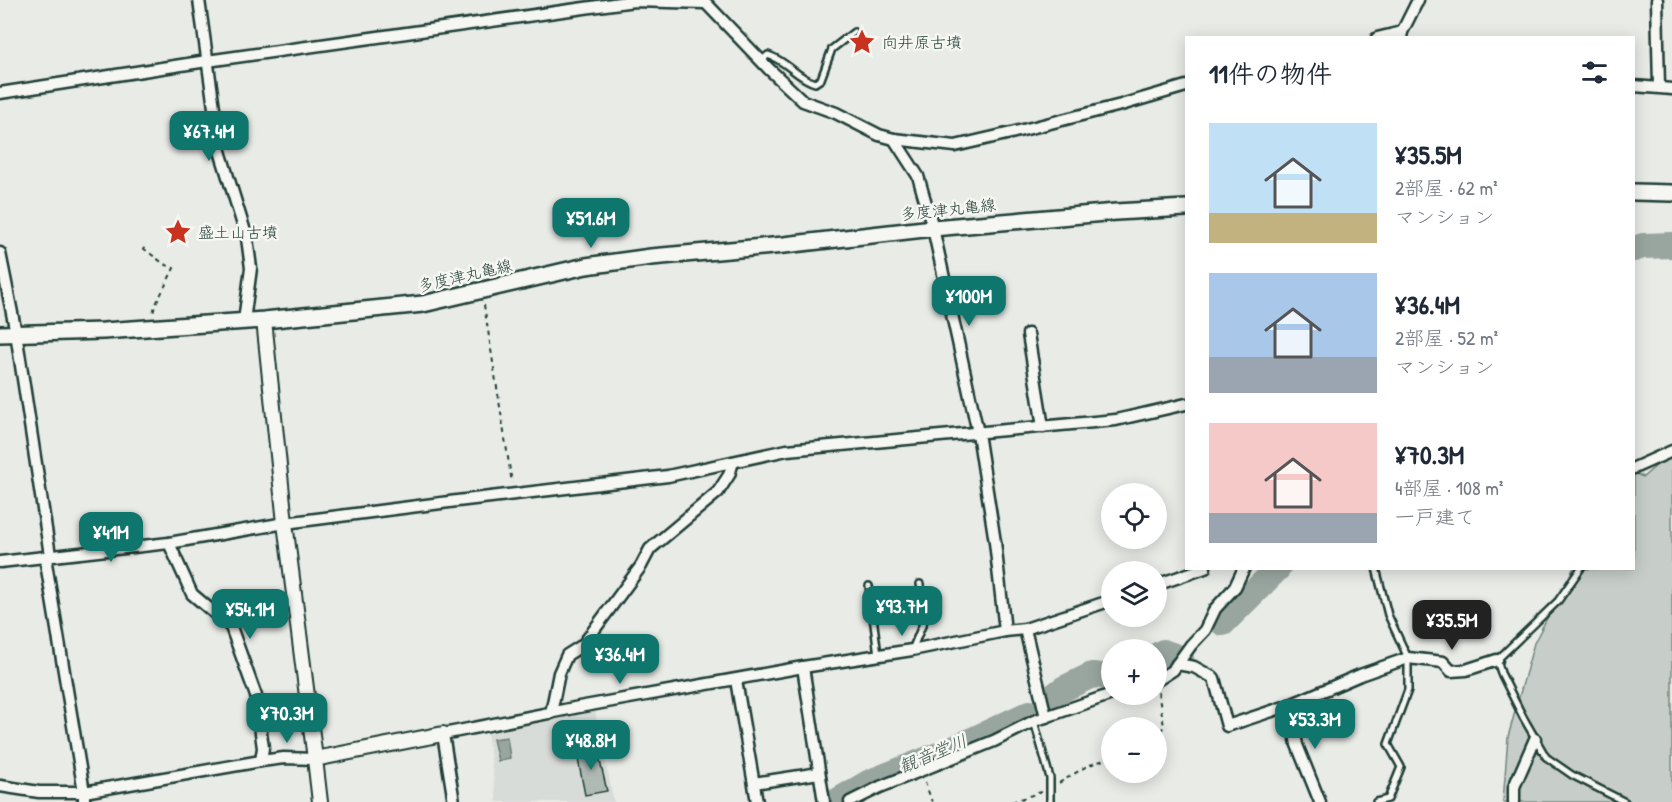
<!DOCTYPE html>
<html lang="ja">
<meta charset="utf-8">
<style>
body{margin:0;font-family:"Patrick Hand","Klee One",sans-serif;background:#f6f6f7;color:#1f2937;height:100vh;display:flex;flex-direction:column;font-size:22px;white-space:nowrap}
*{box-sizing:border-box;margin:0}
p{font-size:20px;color:#747a83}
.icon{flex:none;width:33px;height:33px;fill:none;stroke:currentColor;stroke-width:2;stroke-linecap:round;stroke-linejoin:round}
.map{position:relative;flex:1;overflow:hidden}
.details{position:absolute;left:1185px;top:36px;width:450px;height:534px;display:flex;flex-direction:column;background:#fff;border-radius:0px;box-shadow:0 3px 15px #0003}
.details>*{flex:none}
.tools{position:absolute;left:1101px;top:483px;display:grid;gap:12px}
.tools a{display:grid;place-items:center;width:66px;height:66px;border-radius:50%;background:#fff;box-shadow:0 3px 15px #0003;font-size:30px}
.price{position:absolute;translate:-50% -51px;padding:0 14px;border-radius:12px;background:#0f766e;color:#fff;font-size:20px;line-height:39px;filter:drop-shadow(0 2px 3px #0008)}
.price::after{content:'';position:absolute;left:50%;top:36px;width:18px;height:14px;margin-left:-9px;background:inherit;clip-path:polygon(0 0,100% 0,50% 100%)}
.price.on{background:#222;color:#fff}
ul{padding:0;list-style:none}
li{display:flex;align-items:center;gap:18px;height:150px;padding:0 24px}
li span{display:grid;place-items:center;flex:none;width:168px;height:120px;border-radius:0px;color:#555}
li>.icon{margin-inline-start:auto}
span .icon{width:72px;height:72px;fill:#fffc;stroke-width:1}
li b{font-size:26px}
h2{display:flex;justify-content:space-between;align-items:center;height:72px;padding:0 24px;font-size:26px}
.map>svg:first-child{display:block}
.built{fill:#d8dcd8}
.green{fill:#c7cec9;stroke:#73867e;stroke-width:1.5}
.water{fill:#99a6a0;stroke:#687c75;stroke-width:1.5}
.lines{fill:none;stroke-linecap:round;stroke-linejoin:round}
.river{stroke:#99a6a0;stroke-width:26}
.building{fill:#b0bab5;stroke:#1f3d34;stroke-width:1.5}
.service-casing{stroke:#1f3d34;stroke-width:10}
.minor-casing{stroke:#1f3d34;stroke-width:15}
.tertiary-casing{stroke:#1f3d34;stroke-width:18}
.secondary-casing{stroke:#1f3d34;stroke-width:20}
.path{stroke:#1f3d34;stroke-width:2;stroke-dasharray:4.5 4.5;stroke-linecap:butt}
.service{stroke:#f6f6f2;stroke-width:5}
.minor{stroke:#f6f6f2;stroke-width:10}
.tertiary{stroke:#f6f6f2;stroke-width:14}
.secondary{stroke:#f6f6f2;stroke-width:15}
.labels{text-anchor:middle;stroke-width:5;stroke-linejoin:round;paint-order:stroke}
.poi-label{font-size:16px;fill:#1f3d34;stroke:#f6f6f2;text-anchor:start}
.street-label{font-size:16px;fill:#1f3d34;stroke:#f6f6f2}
.water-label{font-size:18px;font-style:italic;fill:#445c54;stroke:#f6f6f2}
</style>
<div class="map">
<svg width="1672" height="802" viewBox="0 0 1672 802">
<rect width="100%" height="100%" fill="#e9ebe7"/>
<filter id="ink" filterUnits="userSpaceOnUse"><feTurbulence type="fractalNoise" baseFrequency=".0167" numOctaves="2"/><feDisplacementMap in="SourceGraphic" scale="12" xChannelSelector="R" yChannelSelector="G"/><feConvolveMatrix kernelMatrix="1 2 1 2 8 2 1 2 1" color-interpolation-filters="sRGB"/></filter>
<g filter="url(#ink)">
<path class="built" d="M595,711l19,91h-117l-10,-69z"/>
<path class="green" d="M1672,452v350h-169l5,-65 26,-94 39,-74 61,-1v-95l9,4z"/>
<path class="water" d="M507,737l3,21 -12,3 -5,-22z"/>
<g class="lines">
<g class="river">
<path d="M1634,249l9,-3 29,-1"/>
<path d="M1223,623l55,-55"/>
<path d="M1156,656l7,-4 18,6"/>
<path d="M1050,699l13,-10 29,-14 20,2"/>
<path d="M839,800l31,-18 83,-33 77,-36"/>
</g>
</g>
<path class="building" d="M597,748l10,43 -22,4 -9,-46z"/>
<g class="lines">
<g class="service-casing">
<g id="service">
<path d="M762,60l6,-5c19,6 29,23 47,28l6,-4 11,-30 22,-17"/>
<path d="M1376,568l12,47 20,43v32l-20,54 13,23 -13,32 -12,3"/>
<path d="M1581,568l-23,33 -61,59 4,13 22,44 23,40 26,18 53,27"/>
<path d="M869,586l9,69"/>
<path d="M912,650l14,-34 -6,-32"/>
<path d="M1034,721l16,57v24"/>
</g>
</g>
<g class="minor-casing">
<g id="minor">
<path d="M199,0l21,151 27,87 4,30 -7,53"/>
<path d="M703,0l66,69 34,32 33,12 43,22 15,4 61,7 56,-13 110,-28 65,-19"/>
<path d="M1657,0l2,87"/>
<path d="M1377,38l25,-6"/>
<path d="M1401,38l1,-6 16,-32"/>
<path d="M1634,86l38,3"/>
<path d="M0,93l207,-32 427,-60 71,2"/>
<path d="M894,139l24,37 15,52 45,205 17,109 10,89"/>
<path d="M0,253l16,80 34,222 -4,8 38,229v10"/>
<path d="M1028,334l15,93"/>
<path d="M1634,468l38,-17"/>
<path d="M169,543l23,51 39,33 25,69 7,52 -2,13"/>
<path d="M0,562l169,-19 116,-20 172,-22 211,-25 119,-26 329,-30 70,-16"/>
<path d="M1156,585l49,-17"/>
<path d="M1025,629l21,88"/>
<path d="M1177,664l17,3 20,11 13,48 63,-21 70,-30 48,-17 35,4 8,9 15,-1 31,-10"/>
<path d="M803,667l21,135"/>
<path d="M736,680l21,122"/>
<path d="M1156,681l17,-11 18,-25 14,-15 10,-21 20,-22 9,-19"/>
<path d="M1290,705l7,40 23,57"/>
<path d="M551,713l8,-40 8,-18 16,-10 58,-79 9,-17 68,-57 11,-17 4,-13"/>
<path d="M754,783l65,-10"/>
<path d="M0,786l39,6h45l177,-31 23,-3 31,1"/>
<path d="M454,802l-11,-68 136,-27 224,-40 109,-17 93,-19 20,-2 87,-29"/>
<path d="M850,802l30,-15 114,-46 40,-20 78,-27"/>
<path d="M1514,802v-15l21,-48"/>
</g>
</g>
<g class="tertiary-casing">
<g id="tertiary">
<path d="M264,320l21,203 30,236"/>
<path d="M320,802l-5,-43 128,-25"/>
</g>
</g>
<g class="secondary-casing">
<g id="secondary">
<path d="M1634,192l38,1"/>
<path d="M0,334l103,-3 161,-11 159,-16 163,-38 65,-9 133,-12 149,-17 183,-16 70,-4"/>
</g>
</g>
<g class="path">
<path d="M143,248l21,16 10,4 -19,38 -2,7"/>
<path d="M484,305l28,178"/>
<path d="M1156,739l8,-13 -6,-34"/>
<path d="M925,782l7,20"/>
<path d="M1059,783l28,-17 25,-9"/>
<path d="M1012,802l29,-10"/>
</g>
<use href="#service" class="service"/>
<use href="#minor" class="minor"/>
<use href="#tertiary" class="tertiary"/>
<use href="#secondary" class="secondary"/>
</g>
</g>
<defs>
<g id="sight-bare" transform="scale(2.07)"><path d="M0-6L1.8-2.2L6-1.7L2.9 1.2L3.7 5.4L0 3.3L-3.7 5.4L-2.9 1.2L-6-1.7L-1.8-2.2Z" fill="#c8321e" stroke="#f6f6f2" stroke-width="2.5" paint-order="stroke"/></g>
</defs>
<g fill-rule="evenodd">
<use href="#sight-bare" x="862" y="42"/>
<use href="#sight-bare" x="178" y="232"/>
</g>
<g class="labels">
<g class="poi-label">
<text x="882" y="48">向井原古墳</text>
<text x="198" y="238">盛土山古墳</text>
</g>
<g class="street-label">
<text transform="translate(948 209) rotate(-6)" y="6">多度津丸亀線</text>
<text transform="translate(465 275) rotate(-13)" y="6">多度津丸亀線</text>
</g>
<g class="water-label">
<text transform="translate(933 754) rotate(-23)" y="6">観音堂川</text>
</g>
</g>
</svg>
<div class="tools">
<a><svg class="icon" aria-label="locate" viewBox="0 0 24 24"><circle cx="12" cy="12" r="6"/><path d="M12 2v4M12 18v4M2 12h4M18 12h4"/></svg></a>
<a><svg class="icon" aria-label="layers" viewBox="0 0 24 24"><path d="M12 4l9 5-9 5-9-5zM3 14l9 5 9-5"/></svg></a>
<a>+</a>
<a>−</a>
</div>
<b class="price" style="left:209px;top:162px">¥67.4M</b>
<b class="price" style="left:591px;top:249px">¥51.6M</b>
<b class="price" style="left:969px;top:327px">¥100M</b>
<b class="price" style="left:111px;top:563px">¥41M</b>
<b class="price" style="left:902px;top:637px">¥93.7M</b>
<b class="price" style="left:250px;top:640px">¥54.1M</b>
<b class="price on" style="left:1452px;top:651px">¥35.5M</b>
<b class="price" style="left:620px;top:685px">¥36.4M</b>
<b class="price" style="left:287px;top:744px">¥70.3M</b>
<b class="price" style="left:1315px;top:750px">¥53.3M</b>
<b class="price" style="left:591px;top:771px">¥48.8M</b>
<section class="details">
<h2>11件の物件<svg class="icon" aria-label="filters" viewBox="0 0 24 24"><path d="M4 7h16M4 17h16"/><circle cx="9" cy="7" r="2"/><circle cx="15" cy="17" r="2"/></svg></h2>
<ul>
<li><span style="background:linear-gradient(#bfe0f5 75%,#c2b280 0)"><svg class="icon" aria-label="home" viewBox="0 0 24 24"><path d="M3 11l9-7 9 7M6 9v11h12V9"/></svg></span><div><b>¥35.5M</b><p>2部屋 · 62 m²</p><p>マンション</p></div></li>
<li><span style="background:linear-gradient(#a9c7e8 70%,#9aa5b1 0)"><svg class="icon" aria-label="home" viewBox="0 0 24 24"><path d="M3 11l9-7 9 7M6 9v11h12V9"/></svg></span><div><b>¥36.4M</b><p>2部屋 · 52 m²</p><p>マンション</p></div></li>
<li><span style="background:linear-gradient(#f6c9c9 75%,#9aa5b1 0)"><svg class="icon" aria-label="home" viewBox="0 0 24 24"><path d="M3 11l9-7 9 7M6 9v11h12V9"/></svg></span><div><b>¥70.3M</b><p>4部屋 · 108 m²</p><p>一戸建て</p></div></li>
</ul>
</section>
</div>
